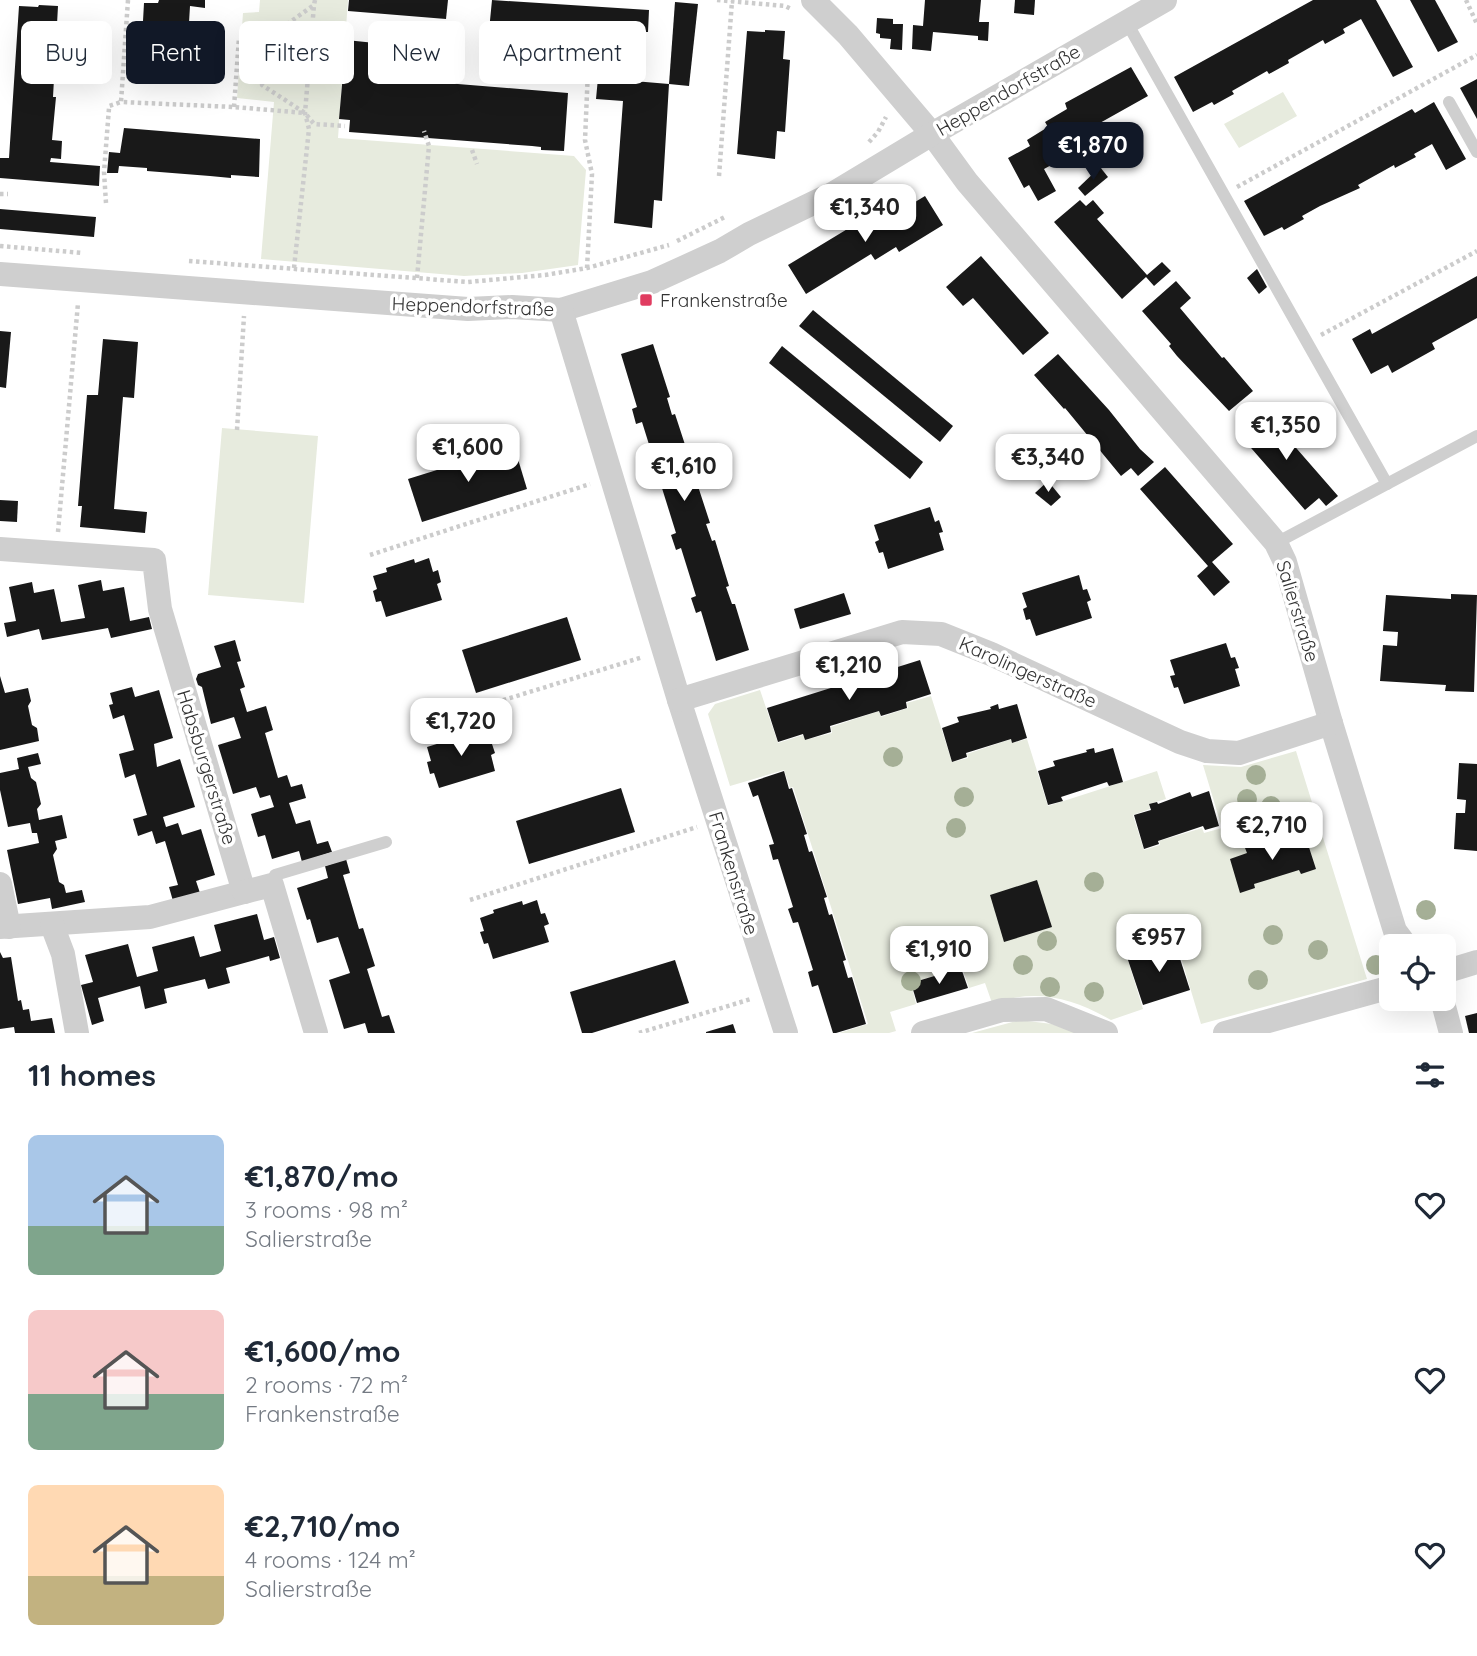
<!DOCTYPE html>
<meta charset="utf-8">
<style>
body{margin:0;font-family:Quicksand,sans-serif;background:#f6f6f7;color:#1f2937;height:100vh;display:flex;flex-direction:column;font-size:26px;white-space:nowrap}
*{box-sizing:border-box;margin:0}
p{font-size:23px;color:#747a83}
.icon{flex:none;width:38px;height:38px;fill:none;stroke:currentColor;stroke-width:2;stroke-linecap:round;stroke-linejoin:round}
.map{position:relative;height:1033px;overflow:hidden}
.side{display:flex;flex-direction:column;background:#fff;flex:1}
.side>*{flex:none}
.top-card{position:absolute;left:21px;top:21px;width:700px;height:63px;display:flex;gap:14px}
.controls{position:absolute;left:1379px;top:934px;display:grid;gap:14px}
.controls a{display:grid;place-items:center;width:77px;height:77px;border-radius:10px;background:#fff;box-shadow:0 7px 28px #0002;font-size:35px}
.price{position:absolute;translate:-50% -60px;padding:0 16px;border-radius:14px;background:#fff;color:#222;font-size:23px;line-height:46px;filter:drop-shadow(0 2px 4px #0008)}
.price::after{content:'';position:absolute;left:50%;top:42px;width:21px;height:16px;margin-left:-10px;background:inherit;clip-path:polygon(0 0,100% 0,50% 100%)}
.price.active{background:#111827;color:#fff}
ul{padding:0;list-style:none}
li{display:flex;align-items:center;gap:21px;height:175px;padding:0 28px}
li span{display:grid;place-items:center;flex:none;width:196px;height:140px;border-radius:10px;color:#555}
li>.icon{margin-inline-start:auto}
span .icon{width:84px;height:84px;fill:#fffc;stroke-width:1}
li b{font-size:30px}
h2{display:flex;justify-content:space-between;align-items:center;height:84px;padding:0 28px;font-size:30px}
.chip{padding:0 24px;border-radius:10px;background:#fff;box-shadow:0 7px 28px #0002;font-size:24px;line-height:63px}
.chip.active{background:#111827;color:#fff}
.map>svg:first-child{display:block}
.green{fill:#e7ebde}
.building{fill:#191919}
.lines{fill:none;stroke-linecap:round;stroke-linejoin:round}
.path{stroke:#ccc;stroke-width:4.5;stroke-dasharray:3.5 3.5;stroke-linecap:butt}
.service{stroke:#cfcfcf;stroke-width:12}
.minor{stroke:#cfcfcf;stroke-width:24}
.tree{fill:#a5af96}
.poi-dot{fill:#e03c60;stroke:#fff;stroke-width:2.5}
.labels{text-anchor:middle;stroke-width:7;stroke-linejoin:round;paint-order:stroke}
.street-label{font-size:19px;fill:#323232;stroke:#fff}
.poi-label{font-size:19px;fill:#323232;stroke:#fff;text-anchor:start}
</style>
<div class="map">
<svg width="1477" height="1033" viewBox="0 0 1477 1033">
<rect width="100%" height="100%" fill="#fff"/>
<g class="green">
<path d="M260,0h88l-10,138 236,18 12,14 -8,95 -56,8 -58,3 -203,-17 13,-157 -37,-4 6,-85 16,-1z"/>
<path d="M1283,92l14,24 -58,32 -15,-24z"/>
<path d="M222,428l96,8 -14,167 -96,-8z"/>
<path d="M760,690l18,53 25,-8 2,5 27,-7 -1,-6 48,-16 2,6 27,-9 -1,-5 24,-7 21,66 16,-4 -1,-4 44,-15 1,4 15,-4 21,67 109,-35 9,28 -17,5 1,5 -17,6 11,35 16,-5 -1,-4 43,-13 2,5 18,-5 -19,-63 38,2 55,-16 71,228 -166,45 -25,-83 -49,16 16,52 -32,11c-41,-23 -74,-31 -119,-17l-7,-20 -16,5 -7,-21 -51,16 5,21 -26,8 6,19 -7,2h-50l29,-9 -75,-237 -3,1 -6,-18 -54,16 -22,-72 7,-10z"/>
<path d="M1020,1020l32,4 28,9h-108z"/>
</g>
<g class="building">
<path d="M159,0h46v8l-15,-2 -3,50h-10l-2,25 -17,-1 1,-4 -19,-1 4,-72h14z"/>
<path d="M349,0h99l-2,19 -98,-8z"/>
<path d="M492,0l157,10 -1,22h-6l-1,21 -153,-12z"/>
<path d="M925,0h56l-2,22h10l-1,19 -10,-1v-4l-45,-4 -2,19 -19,-2 1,-24 10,1z"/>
<path d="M1015,0h20l-1,15 -20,-2z"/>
<path d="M1313,0h63l37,67 -20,10 -32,-58 -18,10 2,4 -20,11 -2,-4 -35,20 1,3 -20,11 -2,-3 -35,20 2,3 -20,11 -2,-3 -19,10 -19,-35z"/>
<path d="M1410,0h25l23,42 -20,10z"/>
<path d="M675,2l23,2 -9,82 -20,-2z"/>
<path d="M39,5l19,1 -5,91h3l-4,43 10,1 -1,18 -10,-1 -1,4 50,4 -1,20 -99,-8v-20h9l10,-152 19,1z"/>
<path d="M877,18l16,1v5h10l-1,26 -12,-1 1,-10 -11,-1v-4l-4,-1z"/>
<path d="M765,30l20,1 -2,28 7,1 -5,72 -8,-1 -2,28 -38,-5 10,-123 18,1z"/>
<path d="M346,40l29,3 -3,34 196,16 -4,58 -23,-1v-3l-9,-1 -183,-14 1,-12 -11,-1z"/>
<path d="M1131,67l17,29 -66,37 3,6 -22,12 3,6 -22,12 12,22 -18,10 -9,-16 -5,3 -16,-30 22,-12 -3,-6 21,-13 -3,-5 22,-13 -2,-6z"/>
<path d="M598,78l71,6 -7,117 -8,-1 -2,28 -38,-5 9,-122 -27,-2z"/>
<path d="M1477,79v40l-17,-31z"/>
<path d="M1434,102l32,57 -20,11 -14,-26 -18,10 2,3 -21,11 -1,-3 -36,20 2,3 -40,18 -18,10 2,3 -20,11 -2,-3 -18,9 -20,-35 168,-92 3,4z"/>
<path d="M124,128l136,11 -1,38 -28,-2v3l-21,-2 -63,-5v-3l-28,-2 -1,7h-11l2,-21 11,1z"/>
<path d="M1100,167l8,10 -23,19 -7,-8z"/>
<path d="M925,196l18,29 -44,27 -3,-5 -21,13 -4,-6 -65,40 -18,-29 66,-40 3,5 22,-13 3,5z"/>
<path d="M1080,200l6,6 7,-6 11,13 -7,6 50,56 15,-13 9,9 -17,15 -8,-9 -24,22 -68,-77z"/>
<path d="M0,209l96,8 -2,20 -94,-8z"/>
<path d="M981,256l68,77 -26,22 -50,-57 -10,8 -17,-19z"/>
<path d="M1257,269l10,18 -8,7 -12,-16z"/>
<path d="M1477,276v42l-45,25 3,6 -43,24 -4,-8 -17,9 -19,-35 18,-10 2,5z"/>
<path d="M1176,281l15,17 -11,10 42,50 2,-1 29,34 -24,20 -52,-55 -8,-10 2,-2 -29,-33z"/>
<path d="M813,310l140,116 -13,16 -141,-116z"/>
<path d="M0,331l11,1 -5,56 -6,-1z"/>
<path d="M103,339l35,3 -4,56 -11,-1 -9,112 33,3 -2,21 -65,-6 2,-21h-4l9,-111h11z"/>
<path d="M653,344l17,53 -3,1 5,17 3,-1 15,46 -3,1 5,17 3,-1 15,46 -4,1 6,17 3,-1 14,46 -3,1 6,17h3l14,46 -33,11 -15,-50 -5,2 -5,-15 5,-2 -15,-48 -5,2 -5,-15 5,-2 -15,-48 -5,2 -5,-15 6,-2 -15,-48 -6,2 -4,-15 5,-2 -16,-53z"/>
<path d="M782,346l141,116 -13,17 -141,-116z"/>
<path d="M1058,354l51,56 31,39 14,13 -16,14 -7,-8 -10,8 -56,-68 -1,1 -30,-34z"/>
<path d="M1264,411l74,85 -12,10 -7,-8 -14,12 -67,-77z"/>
<path d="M514,446l13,43 -105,33 -14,-43z"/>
<path d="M1165,467l68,77 -21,18 18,20 -16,14 -17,-20 11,-10 -68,-77z"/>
<path d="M1048,481l13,16 -10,9 -16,-13z"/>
<path d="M0,500l18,1 -1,21 -17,-1z"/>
<path d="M930,507l5,15 4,-2 4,12 -4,1 5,17 -56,19 -5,-17 -4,1 -4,-11 4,-2 -5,-15z"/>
<path d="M429,558l4,14 5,-2 3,12 -4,2 5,16 -56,17 -5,-16 -5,1 -3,-11 4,-2 -4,-13 14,-4 -1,-4 28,-9 1,4z"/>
<path d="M1079,575l4,15 4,-1 4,11 -4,2 5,16 -56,18 -6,-17 -4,1 -3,-11 4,-2 -5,-14z"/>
<path d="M101,580l2,11 21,-4 6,34 19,-4 3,12 -41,9 -3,-10 -66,12 -3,-11 -32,8 -3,-14 12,-2 -7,-34 23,-5 2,11 20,-4 7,33 24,-4 -7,-33z"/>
<path d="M844,593l7,21 -51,15 -6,-20z"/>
<path d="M1451,594l26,1 -3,97 -29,-1 1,-6 -66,-4 3,-36 14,1 1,-14 -15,-1 3,-36 65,4z"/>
<path d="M567,617l14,43 -105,33 -14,-43z"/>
<path d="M235,640l6,21 -4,1 8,25 -5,2 7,23 19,-6 7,24 -8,3 13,45 9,-3 4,12 11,-3 4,14 -17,5 7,21 14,-4 7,24 11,-3 4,11 -30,10 -3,-11 -27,8 -7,-24 -7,2 -7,-23 23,-7 -4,-12 -10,3 -4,-11 -23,7 -15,-49 23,-7 -7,-21 -23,7 -9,-37 -4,-2 -2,-6 2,-5 23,-7 -7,-21z"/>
<path d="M1226,643l5,15 4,-1 4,11 -4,1 5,17 -56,18 -6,-17 -4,1 -4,-12 5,-1 -5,-15z"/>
<path d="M920,660l11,34 -25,8 1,6 -26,8 -2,-5 -49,15 1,6 -26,8 -2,-6 -25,8 -11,-34z"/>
<path d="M0,676l5,17 23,-5 3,13 -3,5 4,19 5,3 2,13 -39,9z"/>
<path d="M132,687l3,10 24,-7 14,48 -19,6 3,23 23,-8 15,48 -32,10 3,10 12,-4 4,12 19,-6 14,46 -19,6 4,12 -27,8 -4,-14 9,-2 -13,-44 -9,3 -4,-13 -14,5 -5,-17 14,-4 -12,-41 -10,4 -6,-24 15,-4 -10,-35 -11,4 -4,-14 4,-1 -3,-11z"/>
<path d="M998,704l1,5 18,-5 10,34 -15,5 -1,-4 -45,14 1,4 -15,5 -10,-34 17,-6 -2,-5 34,-8 -1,-2z"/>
<path d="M468,730l1,4 13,-4 5,13 4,-2 4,12 -4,2 4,16 -56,17 -5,-15 -4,1 -3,-12 4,-1 -4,-14 13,-4 -1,-3z"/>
<path d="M1094,748l1,5 18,-5 10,34 -14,4 -2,-4 -46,15 2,4 -15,4 -10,-34 17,-5 -2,-5 34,-9 -1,-2z"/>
<path d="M38,753l3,11 -13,3 3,11 5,4 5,22 -4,5 2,11 23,-5 5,23 -12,3 2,8 -4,6 6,27 5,3 2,8 16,-3 3,12 -33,7 -2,-11 -32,6 -11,-54 32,-7 -2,-10h-5l-2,-10 -22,4 -8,-37v-17l19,-4 -2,-11z"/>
<path d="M1459,763l18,1v87l-23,-2 2,-36h9l1,-13 -9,-1z"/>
<path d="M784,771l5,18 3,-1 15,46 -3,1 5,17 3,-1 15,46 -3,1 5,17 3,-1 14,46 -3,1 5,17 4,-1 14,47 -30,9h-3l-15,-48 -6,2 -4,-15 5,-2 -15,-48 -5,1 -5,-14 5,-2 -15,-48 -5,1 -4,-15 5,-1 -16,-49 -5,2 -5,-14z"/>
<path d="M621,788l14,44 -106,32 -13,-43z"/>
<path d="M1209,791l10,35 -14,4 -2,-4 -45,15 1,3 -15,5 -10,-34 17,-5 -2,-6 8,-2 1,2 32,-12 2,5z"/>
<path d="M1286,835l2,6 17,-6 11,34 -15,5 -2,-4 -45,14 1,4 -15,5 -10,-34 17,-6 -2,-5 34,-8 -1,-2z"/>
<path d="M346,859l4,14 -7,2 16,54 4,-1 12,38 -8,3 15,48 7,-2 6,18h-27l-3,-10 -21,6 -15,-49 21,-7 -12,-36 -21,6 -7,-24 -3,1 -10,-32 31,-10 -3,-12z"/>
<path d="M1037,880l15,47 -48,15 -14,-47z"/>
<path d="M537,900l4,14 4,-1 4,11 -5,2 5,16 -56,17 -5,-16 -4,1 -4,-12 4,-1 -4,-13 14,-5 -1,-3 29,-9 1,4z"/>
<path d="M257,914l7,26 10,-3 6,21 -10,3 -1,-5 -43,12 4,15 -22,6 -3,-10 -41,10 3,14 -22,6 -5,-23 -42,12 6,23 -12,4 -11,-40 12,-3 -8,-27 43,-11 9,33 21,-6 -6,-24 42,-11 6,21 11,-3 10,-3 -7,-26z"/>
<path d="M1175,943l15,47 -47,15 -16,-48z"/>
<path d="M0,952l3,6 8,-1 7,44 3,-1 2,10 6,-1 2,12 21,-3 3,15h-40l-1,-6 -14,2z"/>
<path d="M675,960l14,43 -97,30h-10l-12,-41z"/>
<path d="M961,968l7,20 -51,15 -6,-20z"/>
<path d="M1477,1013v20h-8l-4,-17z"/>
<path d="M733,1024l3,9h-30v-1z"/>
</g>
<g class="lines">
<g class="path">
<path d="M128,0l-7,102 113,5 71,6"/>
<path d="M315,0l-1,5 -31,22 -17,23 -4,35 43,28 9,11 31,2"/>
<path d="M717,0l68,6 6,3"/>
<path d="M1466,0l11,24"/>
<path d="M234,107l5,-69"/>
<path d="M869,142l9,-10 8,-15"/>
<path d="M472,150l5,14"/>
<path d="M719,176l13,-175"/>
<path d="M1237,187l240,-132"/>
<path d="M0,194h8"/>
<path d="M106,203l-2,-31 5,-64v-2l12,-4"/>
<path d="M677,241l48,-24"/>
<path d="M0,246l83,7"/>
<path d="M189,261l279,21 77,-7 42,-7 82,-23"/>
<path d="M294,268l15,-139 -4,-16 9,-108"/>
<path d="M587,268l5,-94 -7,-34 3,-70"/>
<path d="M417,278l12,-132 -5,-15"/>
<path d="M1321,335l156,-84"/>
<path d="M237,430l7,-114"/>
<path d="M58,532l20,-229"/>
<path d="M370,555l220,-71"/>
<path d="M416,727l227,-70"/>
<path d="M470,900l227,-73"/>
<path d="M639,1033l112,-34"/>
</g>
<g class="service">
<path d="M1126,21l261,463"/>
<path d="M1449,102l28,50"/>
<path d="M1276,543l201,-107"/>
<path d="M272,885l3,-10 111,-33"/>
</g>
<g class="minor">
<path d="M813,0l35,35 84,99 35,48 309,361 9,19 46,161 64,208 12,16"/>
<path d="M0,274l468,35 44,-2 49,3 91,-28 68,-31 29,-17 85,-41 98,-59 233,-134"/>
<path d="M561,310l118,390 107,333"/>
<path d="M0,549l154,11 6,49 84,283 -94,25 -150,10"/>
<path d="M679,700l223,-68 39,2 50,20 189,88 27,9 32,2 92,-30"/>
<path d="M0,884l9,43"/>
<path d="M244,892l28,-7 44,148"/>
<path d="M52,925l11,29 14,79"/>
<path d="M1444,972l33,-10"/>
<path d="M1442,999l9,34"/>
<path d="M923,1033l79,-23 44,-1 60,24"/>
<path d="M1225,1033l166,-46"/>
</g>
</g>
<g class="tree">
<circle cx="893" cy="757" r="10"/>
<circle cx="1256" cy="775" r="10"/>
<circle cx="964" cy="797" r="10"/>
<circle cx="1247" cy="799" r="10"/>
<circle cx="1271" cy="806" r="10"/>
<circle cx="956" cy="828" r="10"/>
<circle cx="1094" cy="882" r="10"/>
<circle cx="1426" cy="910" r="10"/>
<circle cx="1273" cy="935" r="10"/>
<circle cx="1047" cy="941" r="10"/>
<circle cx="1318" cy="950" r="10"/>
<circle cx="1023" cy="965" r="10"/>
<circle cx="1376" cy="965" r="10"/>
<circle cx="1258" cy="980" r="10"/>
<circle cx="911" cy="981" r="10"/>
<circle cx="1050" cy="987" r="10"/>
<circle cx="1094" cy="992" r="10"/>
</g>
<rect class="poi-dot" x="639" y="293" width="14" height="14" rx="3.5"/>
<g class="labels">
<g class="street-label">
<text transform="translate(1008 90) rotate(-30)" y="7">Heppendorfstraße</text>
<text transform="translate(473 306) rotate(2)" y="7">Heppendorfstraße</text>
<text transform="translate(1298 611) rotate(73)" y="7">Salierstraße</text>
<text transform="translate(1028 672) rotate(24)" y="7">Karolingerstraße</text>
<text transform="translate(207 767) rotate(73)" y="7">Habsburgerstraße</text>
<text transform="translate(734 873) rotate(73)" y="7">Frankenstraße</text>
</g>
<g class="poi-label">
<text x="660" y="307">Frankenstraße</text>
</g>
</g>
</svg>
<div class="controls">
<a><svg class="icon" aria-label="locate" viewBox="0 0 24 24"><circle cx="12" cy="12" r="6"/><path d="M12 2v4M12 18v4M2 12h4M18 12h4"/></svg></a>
</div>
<b class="price active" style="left:1093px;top:182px">€1,870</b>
<b class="price" style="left:865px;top:244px">€1,340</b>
<b class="price" style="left:1286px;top:462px">€1,350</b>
<b class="price" style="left:468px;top:484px">€1,600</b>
<b class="price" style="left:1048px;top:494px">€3,340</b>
<b class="price" style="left:684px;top:503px">€1,610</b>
<b class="price" style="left:849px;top:702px">€1,210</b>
<b class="price" style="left:461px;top:758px">€1,720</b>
<b class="price" style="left:1272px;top:862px">€2,710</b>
<b class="price" style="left:1159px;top:974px">€957</b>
<b class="price" style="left:939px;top:986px">€1,910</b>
<div class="top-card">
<a class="chip">Buy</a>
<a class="chip active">Rent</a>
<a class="chip">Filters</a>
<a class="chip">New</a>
<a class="chip">Apartment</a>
</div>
</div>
<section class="side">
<h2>11 homes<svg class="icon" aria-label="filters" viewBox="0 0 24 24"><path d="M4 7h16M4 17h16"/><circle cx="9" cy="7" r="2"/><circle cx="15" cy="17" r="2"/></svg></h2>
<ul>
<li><span style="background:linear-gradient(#a9c7e8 65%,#7fa58c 0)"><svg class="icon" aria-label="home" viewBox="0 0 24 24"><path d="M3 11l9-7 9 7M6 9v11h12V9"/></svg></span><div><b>€1,870/mo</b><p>3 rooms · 98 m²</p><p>Salierstraße</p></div><svg class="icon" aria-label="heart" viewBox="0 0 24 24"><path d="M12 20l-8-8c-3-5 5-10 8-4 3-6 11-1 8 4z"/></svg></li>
<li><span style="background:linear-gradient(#f6c9c9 60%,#7fa58c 0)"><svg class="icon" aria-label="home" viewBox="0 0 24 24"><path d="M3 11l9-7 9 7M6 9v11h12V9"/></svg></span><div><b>€1,600/mo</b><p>2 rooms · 72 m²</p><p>Frankenstraße</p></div><svg class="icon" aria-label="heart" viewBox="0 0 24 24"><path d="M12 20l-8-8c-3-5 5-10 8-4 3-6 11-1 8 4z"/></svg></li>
<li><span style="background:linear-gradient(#ffd9b3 65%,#c2b280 0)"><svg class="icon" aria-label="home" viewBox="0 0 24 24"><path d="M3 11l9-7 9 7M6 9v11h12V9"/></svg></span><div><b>€2,710/mo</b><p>4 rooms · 124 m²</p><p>Salierstraße</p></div><svg class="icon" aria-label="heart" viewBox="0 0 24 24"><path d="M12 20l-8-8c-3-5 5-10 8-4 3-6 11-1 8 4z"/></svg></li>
</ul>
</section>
